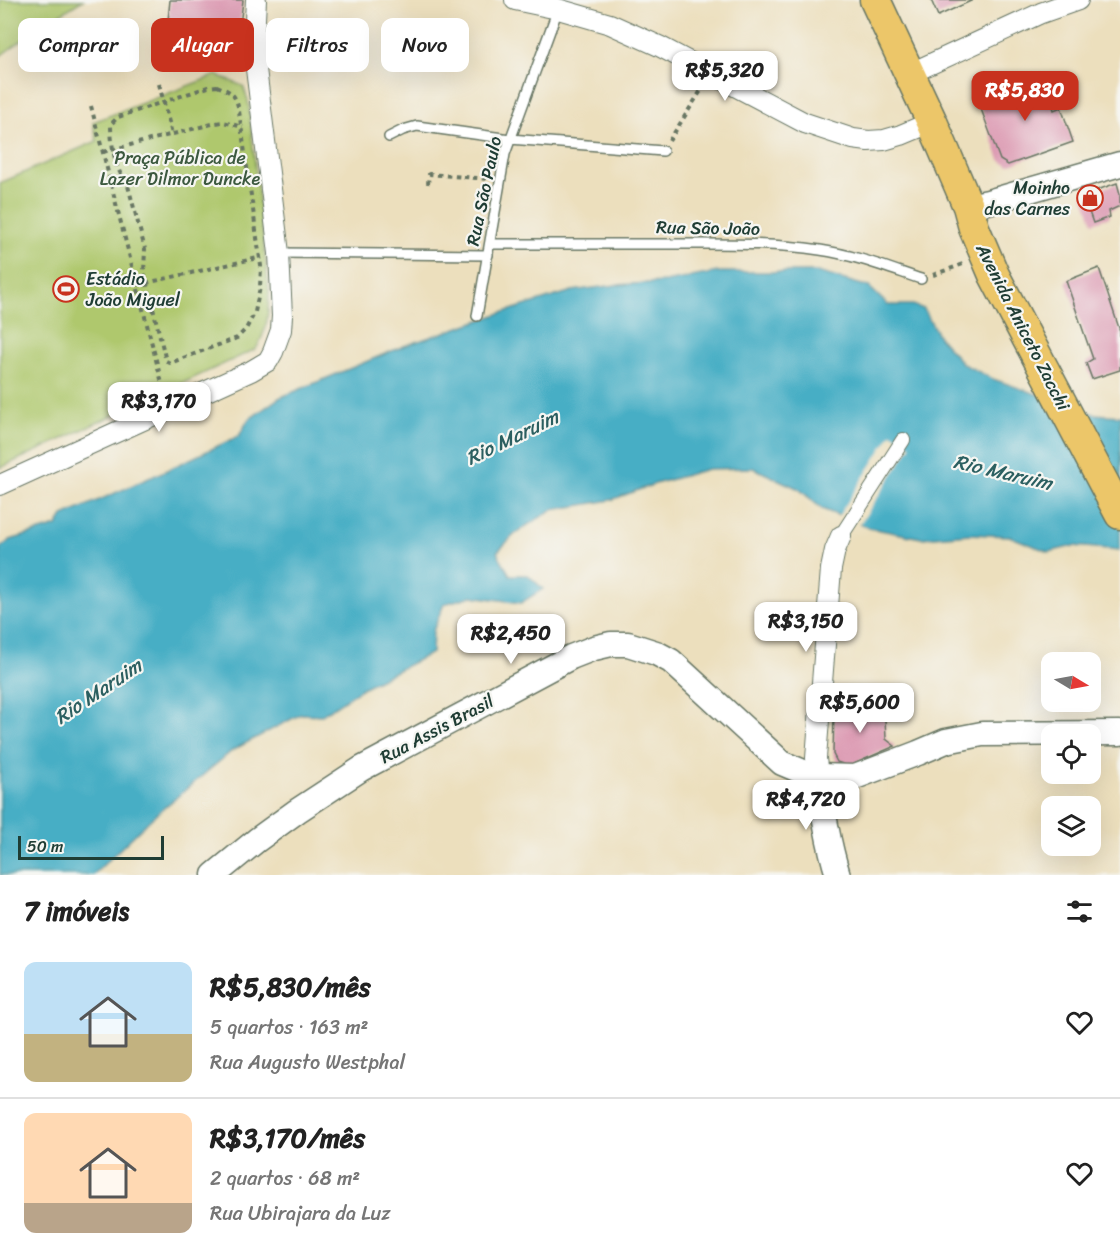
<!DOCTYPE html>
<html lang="pt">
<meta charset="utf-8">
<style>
body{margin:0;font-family:Sriracha,sans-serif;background:#f2f2f2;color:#222;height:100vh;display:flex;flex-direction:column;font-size:22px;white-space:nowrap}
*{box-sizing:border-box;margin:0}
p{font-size:20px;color:#767676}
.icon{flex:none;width:33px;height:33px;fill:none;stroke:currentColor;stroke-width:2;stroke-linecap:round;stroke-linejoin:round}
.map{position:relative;height:875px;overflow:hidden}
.side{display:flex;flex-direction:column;background:#fff;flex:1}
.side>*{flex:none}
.top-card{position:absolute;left:18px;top:18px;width:600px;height:54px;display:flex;gap:12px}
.needle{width:39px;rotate:100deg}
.buttons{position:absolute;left:1041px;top:652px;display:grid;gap:12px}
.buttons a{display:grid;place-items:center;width:60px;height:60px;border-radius:12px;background:#fff;box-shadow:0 6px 24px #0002;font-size:30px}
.scale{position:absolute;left:18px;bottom:15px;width:146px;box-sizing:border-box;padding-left:6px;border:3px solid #1f3d34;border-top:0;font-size:16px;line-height:21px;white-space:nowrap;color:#1f3d34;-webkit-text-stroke:4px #f6f6f2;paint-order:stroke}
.price{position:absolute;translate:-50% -51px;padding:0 14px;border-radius:12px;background:#fff;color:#222;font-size:20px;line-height:39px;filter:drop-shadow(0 2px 3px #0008)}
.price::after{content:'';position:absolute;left:50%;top:36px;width:18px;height:14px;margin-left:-9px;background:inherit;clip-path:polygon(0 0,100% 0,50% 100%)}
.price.on{background:#c8321e;color:#fff}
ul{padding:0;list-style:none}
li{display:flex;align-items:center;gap:18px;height:150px;padding:0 24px}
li+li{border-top:2px solid #e0e0e0}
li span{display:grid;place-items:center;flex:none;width:168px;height:120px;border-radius:12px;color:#555}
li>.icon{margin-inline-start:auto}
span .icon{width:72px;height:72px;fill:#fffc;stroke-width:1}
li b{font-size:26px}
h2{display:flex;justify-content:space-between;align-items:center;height:72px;padding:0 24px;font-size:26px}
.tag{padding:0 21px;border-radius:12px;background:#fff;box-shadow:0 6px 24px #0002;font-size:21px;line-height:54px}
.tag.on{background:#c8321e;color:#fff}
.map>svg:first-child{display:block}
.green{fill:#afc86d;stroke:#678250;stroke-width:1.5}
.water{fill:#46aec5;stroke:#32767c;stroke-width:1.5}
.pier{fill:#ecdfbd}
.building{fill:#da93ad}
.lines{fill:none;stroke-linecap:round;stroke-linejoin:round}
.service-casing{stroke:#677664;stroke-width:12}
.pedestrian-casing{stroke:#677664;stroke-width:16}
.minor-casing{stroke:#677664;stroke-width:22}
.tertiary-casing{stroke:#677664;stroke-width:27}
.primary-casing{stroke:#677664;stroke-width:33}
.path{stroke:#677664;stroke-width:4;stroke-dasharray:4.5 4.5;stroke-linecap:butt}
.service{stroke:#fff;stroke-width:9}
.pedestrian{stroke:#fff;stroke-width:14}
.minor{stroke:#fff;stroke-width:20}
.tertiary{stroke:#fff;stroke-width:24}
.primary{stroke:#ecc669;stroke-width:30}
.labels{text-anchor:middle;stroke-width:4.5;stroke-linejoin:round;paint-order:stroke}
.park-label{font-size:18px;fill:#3c593f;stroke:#f6f6f2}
.poi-label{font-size:18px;fill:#1f3d34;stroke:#f6f6f2;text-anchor:end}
.street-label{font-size:18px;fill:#1f3d34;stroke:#f6f6f2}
.water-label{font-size:20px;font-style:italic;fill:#2b5f60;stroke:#f6f6f2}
</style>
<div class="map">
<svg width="1120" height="875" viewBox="0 0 1120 875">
<rect width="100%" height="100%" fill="#f6f6f2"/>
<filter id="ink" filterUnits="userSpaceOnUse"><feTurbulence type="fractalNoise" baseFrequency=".0167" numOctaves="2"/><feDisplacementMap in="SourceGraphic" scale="12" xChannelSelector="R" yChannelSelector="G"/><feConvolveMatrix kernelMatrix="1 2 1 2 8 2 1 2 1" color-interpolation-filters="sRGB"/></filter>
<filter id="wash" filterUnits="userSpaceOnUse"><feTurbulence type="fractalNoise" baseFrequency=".008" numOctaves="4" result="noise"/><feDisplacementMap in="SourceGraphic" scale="24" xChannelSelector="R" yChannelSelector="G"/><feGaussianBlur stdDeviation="1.35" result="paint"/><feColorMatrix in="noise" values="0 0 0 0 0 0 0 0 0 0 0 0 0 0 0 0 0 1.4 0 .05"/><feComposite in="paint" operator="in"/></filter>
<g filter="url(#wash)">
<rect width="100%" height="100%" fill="#ecdfbd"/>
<g class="green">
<path d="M0,0h83l-42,26 -41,30z"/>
<path d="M216,75l27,11 5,14 21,192c-1,24 -1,36 -13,57l-256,119v-285l97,-42 -4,-19z"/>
</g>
<path class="water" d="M718,272h99l52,15 19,18h25l11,4 15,28 24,27 30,15 101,35 26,2v134l-47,-4 -24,6 -40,-16 -39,-2 -49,4 -51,-10 -48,-19 -23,-20 -46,-21 -45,1 -53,15 -44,16 -59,10 -34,21 -21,21 13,23h18l15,14 -22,14 -49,-7 -28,8 -11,27 -1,22 -68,34 -42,28 -21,-1 -68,36 -80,67 -60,58h-93v-327l10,-8 47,-14 6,-10 104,-46 72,-34 9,-16 31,-22 125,-52 94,-32 74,-23 44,-6 49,-3z"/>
<path class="pier" d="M892,433l19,13 -53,81 -21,-9z"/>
<g id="blocks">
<g class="building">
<path d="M170,0h73l-3,26 -37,-4 -2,13 -34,-4z"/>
<path d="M931,0h42l-35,16z"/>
<path d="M1048,76l7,19 -5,2 4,13 7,-3 12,35 -65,23 -8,-5 -22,-59 25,-10 2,5 27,-9 -2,-5z"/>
<path d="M1117,183l3,11v12l-11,5 1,6 -17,6 -10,-28z"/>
<path d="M1099,268l21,63v39l-28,9 -6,-16 7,-4 -27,-78z"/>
<path d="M884,701l2,38 9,7 -46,20 -12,-4 -4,-8 1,-40z"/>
</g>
</g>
</g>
<g filter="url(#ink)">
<use href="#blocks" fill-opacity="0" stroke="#677664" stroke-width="1.5"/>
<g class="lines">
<g class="service-casing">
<g id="service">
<path d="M389,137l14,-7 14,-4 93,13 153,12"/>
<path d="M490,244c63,0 125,0 188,0 47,0 95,-1 142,6 35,5 68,18 101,29"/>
<path d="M279,253l209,2"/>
<path d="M477,316l28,-162 53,-145"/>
</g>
</g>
<g class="pedestrian-casing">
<path id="pedestrian" d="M841,536l62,-96"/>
</g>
<g class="minor-casing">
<g id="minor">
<path d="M515,0l43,9 52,15 49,22 146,77 48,16 15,2 16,-1 17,-5 31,-13"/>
<path d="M909,74l132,-61 37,-13"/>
<path d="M0,485l251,-114 17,-10 5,-9 8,-22 1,-14 -3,-63 -23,-184 -2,-30 2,-39"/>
<path d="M818,776l-2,-18 15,-189 4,-19 6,-14"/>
</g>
</g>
<g class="tertiary-casing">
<g id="tertiary">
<path d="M968,206l20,-4 132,-38"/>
<path d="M818,776c5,34 10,67 20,99"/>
<path d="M214,875l43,-35 40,-29 64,-42 210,-112 23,-9 17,-4h17l28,9 15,8 111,102 26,11 10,2 37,1 63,-24 28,-12 36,-7 138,-1"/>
</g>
</g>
<g class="primary-casing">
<path id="primary" d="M875,0l57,122 36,84 6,22 20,47 126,239"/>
</g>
<g class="path">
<path d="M159,84l13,50"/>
<path d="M217,86c15,6 19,9 22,25l22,155 -1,21 -5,25 -9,17 -9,9 -67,25 -4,-2 -22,-89 1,-23 -18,-67c-13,-11 -16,-42 -16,-58l7,-7 90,-30z"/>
<path d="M91,106l73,285"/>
<path d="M669,141l33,-52"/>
<path d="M103,152l113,-29 7,-1 20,5"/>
<path d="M428,184l1,-10 59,5"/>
<path d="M933,275l30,-11"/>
<path d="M137,285l125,-28"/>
</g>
<use href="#service" class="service"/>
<use href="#pedestrian" class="pedestrian"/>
<use href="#minor" class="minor"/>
<use href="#tertiary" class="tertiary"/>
<use href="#primary" class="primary"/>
</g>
</g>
<defs>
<g id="shop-ring" transform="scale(1.35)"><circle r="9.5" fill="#f6f6f2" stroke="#c8321e" stroke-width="1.5"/><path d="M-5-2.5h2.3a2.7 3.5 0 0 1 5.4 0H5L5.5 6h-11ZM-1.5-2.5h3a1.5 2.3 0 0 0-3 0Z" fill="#c8321e"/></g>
<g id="stadium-ring" transform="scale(1.35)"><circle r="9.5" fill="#f6f6f2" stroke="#c8321e" stroke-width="1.5"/><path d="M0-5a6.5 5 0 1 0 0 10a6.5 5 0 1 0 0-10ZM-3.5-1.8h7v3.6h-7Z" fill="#c8321e"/></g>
</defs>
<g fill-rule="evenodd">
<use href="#shop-ring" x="1090" y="198"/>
<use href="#stadium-ring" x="66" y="289"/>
</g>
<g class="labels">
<g class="park-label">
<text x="180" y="164">Praça Pública de<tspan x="180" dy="21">Lazer Dilmor Duncke</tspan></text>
</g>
<g class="poi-label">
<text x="1070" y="194">Moinho<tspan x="1070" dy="21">das Carnes</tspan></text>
<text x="86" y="285" text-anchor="start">Estádio<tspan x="86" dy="21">João Miguel</tspan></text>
</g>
<g class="street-label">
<text transform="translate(484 191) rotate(-78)" y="6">Rua São Paulo</text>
<text transform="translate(708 228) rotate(1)" y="6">Rua São João</text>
<text transform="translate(1023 327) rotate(63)" y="6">Avenida Aniceto Zacchi</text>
<text transform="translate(437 729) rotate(-28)" y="6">Rua Assis Brasil</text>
</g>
<g class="water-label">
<text transform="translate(512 437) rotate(-26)" y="7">Rio Maruim</text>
<text transform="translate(1003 472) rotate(13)" y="7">Rio Maruim</text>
<text transform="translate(98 691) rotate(-34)" y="7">Rio Maruim</text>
</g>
</g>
</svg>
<div class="buttons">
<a><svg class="needle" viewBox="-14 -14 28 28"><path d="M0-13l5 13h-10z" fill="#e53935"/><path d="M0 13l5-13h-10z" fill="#767676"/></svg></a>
<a><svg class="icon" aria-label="locate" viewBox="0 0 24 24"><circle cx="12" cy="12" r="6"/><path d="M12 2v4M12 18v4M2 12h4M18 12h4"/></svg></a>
<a><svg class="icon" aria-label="layers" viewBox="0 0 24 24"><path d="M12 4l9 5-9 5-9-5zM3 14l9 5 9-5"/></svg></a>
</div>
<div class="scale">50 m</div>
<b class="price" style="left:725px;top:102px">R$5,320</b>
<b class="price on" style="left:1025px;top:122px">R$5,830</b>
<b class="price" style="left:159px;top:433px">R$3,170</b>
<b class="price" style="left:806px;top:653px">R$3,150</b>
<b class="price" style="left:511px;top:665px">R$2,450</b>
<b class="price" style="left:860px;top:734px">R$5,600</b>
<b class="price" style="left:806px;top:831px">R$4,720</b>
<div class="top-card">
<a class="tag">Comprar</a>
<a class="tag on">Alugar</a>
<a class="tag">Filtros</a>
<a class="tag">Novo</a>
</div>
</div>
<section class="side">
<h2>7 imóveis<svg class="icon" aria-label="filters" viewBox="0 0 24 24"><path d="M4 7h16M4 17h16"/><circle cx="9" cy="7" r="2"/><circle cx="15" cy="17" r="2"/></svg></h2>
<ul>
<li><span style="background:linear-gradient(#bfe0f5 60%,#c2b280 0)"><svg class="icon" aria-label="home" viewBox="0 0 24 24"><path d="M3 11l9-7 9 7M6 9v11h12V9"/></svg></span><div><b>R$5,830/mês</b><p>5 quartos · 163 m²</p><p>Rua Augusto Westphal</p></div><svg class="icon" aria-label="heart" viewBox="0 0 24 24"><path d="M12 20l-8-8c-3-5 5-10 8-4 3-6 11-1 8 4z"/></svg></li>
<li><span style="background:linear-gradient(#ffd9b3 75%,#b9a48a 0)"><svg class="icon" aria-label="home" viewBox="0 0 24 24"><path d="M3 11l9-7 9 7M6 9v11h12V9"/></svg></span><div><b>R$3,170/mês</b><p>2 quartos · 68 m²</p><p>Rua Ubirajara da Luz</p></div><svg class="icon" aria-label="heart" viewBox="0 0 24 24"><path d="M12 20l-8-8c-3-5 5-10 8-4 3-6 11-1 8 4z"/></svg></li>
</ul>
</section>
